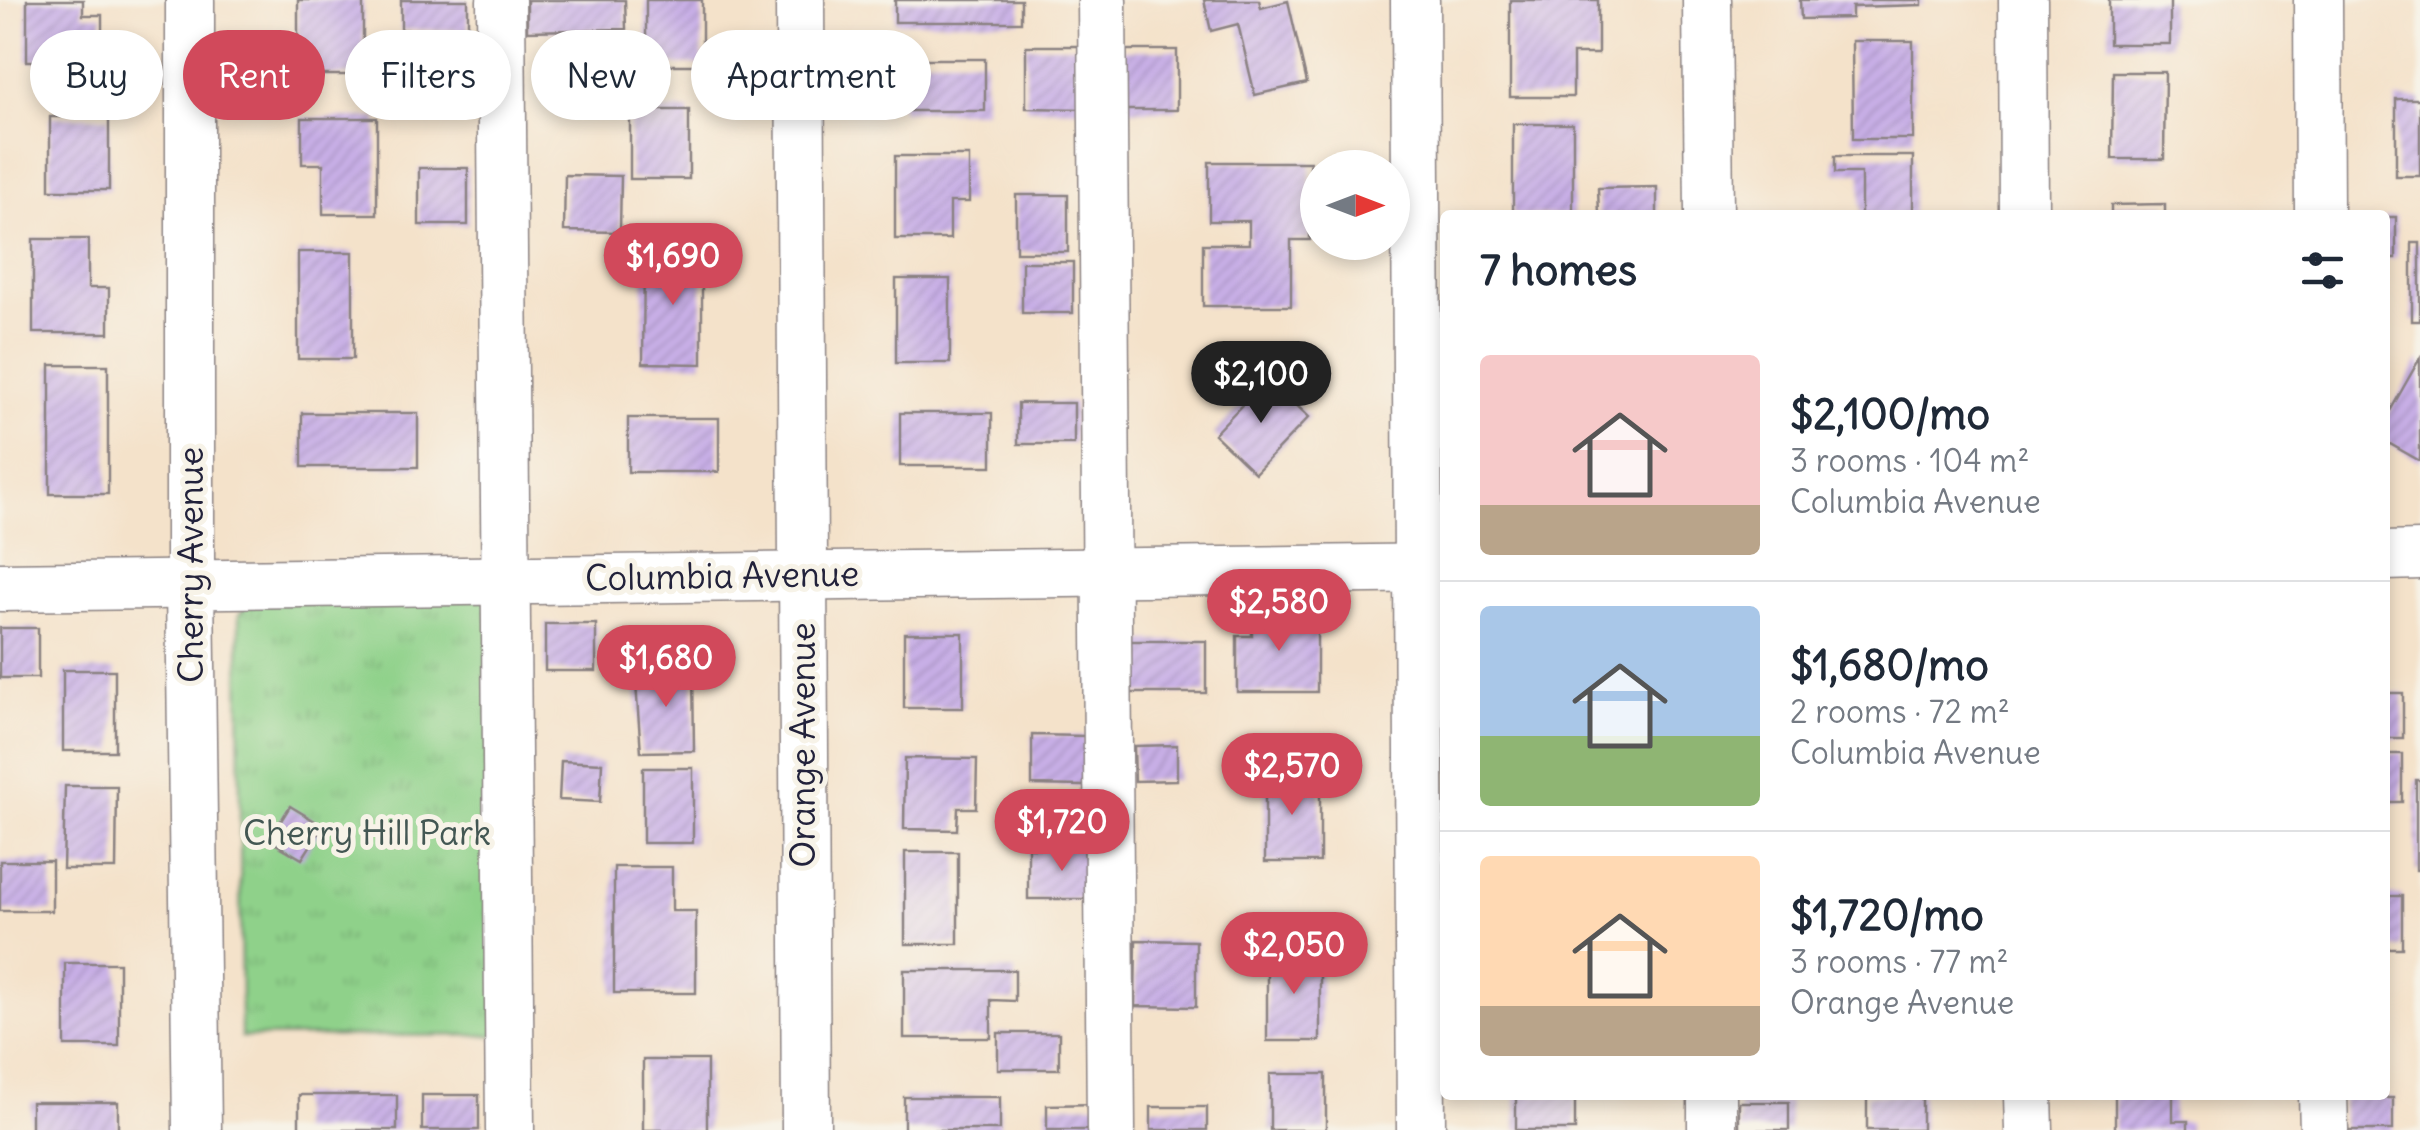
<!DOCTYPE html>
<meta charset="utf-8">
<style>
body{margin:0;font-family:Delius,sans-serif;background:#f2f2f3;color:#1f2937;height:100vh;display:flex;flex-direction:column;font-size:38px;white-space:nowrap}
*{box-sizing:border-box;margin:0}
p{font-size:32px;color:#747a83}
.icon{flex:none;width:55px;height:55px;fill:none;stroke:currentColor;stroke-width:2;stroke-linecap:round;stroke-linejoin:round}
.map{position:relative;flex:1;overflow:hidden}
.drawer{position:absolute;left:1440px;top:210px;width:950px;height:890px;display:flex;flex-direction:column;background:#fff;border-radius:10px;box-shadow:0 5px 15px #0003}
.drawer>*{flex:none}
.hud{position:absolute;left:30px;top:30px;width:950px;height:90px;display:flex;gap:20px}
.needle{width:65px;rotate:90deg}
.tools{position:absolute;left:1300px;top:150px;display:grid;gap:20px}
.tools a{display:grid;place-items:center;width:110px;height:110px;border-radius:50%;background:#fff;box-shadow:0 5px 15px #0003;font-size:50px}
.price{position:absolute;translate:-50% -85px;padding:0 22px;border-radius:35px;background:#d1495b;color:#fff;font-size:32px;line-height:65px;filter:drop-shadow(0 2px 5px #0008)}
.price::after{content:'';position:absolute;left:50%;top:60px;width:30px;height:22px;margin-left:-15px;background:inherit;clip-path:polygon(0 0,100% 0,50% 100%)}
.price.selected{background:#222;color:#fff}
ul{padding:0;list-style:none}
li{display:flex;align-items:center;gap:30px;height:250px;padding:0 40px}
li+li{border-top:2px solid #e0e1e3}
li span{display:grid;place-items:center;flex:none;width:280px;height:200px;border-radius:10px;color:#555}
li>.icon{margin-inline-start:auto}
span .icon{width:120px;height:120px;fill:#fffc;stroke-width:1}
li b{font-size:42px}
h2{display:flex;justify-content:space-between;align-items:center;height:120px;padding:0 40px;font-size:42px}
.chip{padding:0 35px;border-radius:45px;background:#fff;box-shadow:0 5px 15px #0003;font-size:35px;line-height:90px}
.chip.selected{background:#d1495b;color:#fff}
.map>svg:first-child{display:block}
.park{fill:url(#park-tufts);stroke:#587a62;stroke-width:2.5}
.building{fill:url(#building-hatch)}
.lines{fill:none;stroke-linecap:round;stroke-linejoin:round}
.minor-casing{stroke:#8b8282;stroke-width:51}
.minor{stroke:#fff;stroke-width:48}
.labels{text-anchor:middle;stroke-width:10;stroke-linejoin:round;paint-order:stroke}
.street-label{font-size:35px;fill:#22223b;stroke:#f7f3e8}
.park-label{font-size:35px;fill:#435753;stroke:#f7f3e8}
</style>
<div class="map">
<svg width="2420" height="1130" viewBox="0 0 2420 1130">
<defs>
<pattern id="park-tufts" width="24" height="20" patternUnits="userSpaceOnUse" patternTransform="scale(2.5)"><rect width="24" height="20" fill="#8fd18a"/><path d="M3 7l-1-3M5 7V3M7 7l1-3M15 17l-1-3M17 17v-4M19 17l1-3" fill="none" stroke="#7bb378"/></pattern>
<pattern id="building-hatch" width="6" height="6" patternUnits="userSpaceOnUse" patternTransform="scale(2.5)"><rect width="6" height="6" fill="#c8afe6"/><path d="M-1 1l2-2M0 6l6-6M5 7l2-2" fill="none" stroke="#ac96c6"/></pattern>
</defs>
<rect width="100%" height="100%" fill="#f7f3e8"/>
<filter id="ink" filterUnits="userSpaceOnUse"><feTurbulence type="fractalNoise" baseFrequency=".01" numOctaves="2"/><feDisplacementMap in="SourceGraphic" scale="20" xChannelSelector="R" yChannelSelector="G"/><feConvolveMatrix kernelMatrix="1 2 1 2 8 2 1 2 1" color-interpolation-filters="sRGB"/></filter>
<filter id="wash" filterUnits="userSpaceOnUse"><feTurbulence type="fractalNoise" baseFrequency=".0048" numOctaves="4" result="noise"/><feDisplacementMap in="SourceGraphic" scale="40" xChannelSelector="R" yChannelSelector="G"/><feGaussianBlur stdDeviation="2.25" result="paint"/><feColorMatrix in="noise" values="0 0 0 0 0 0 0 0 0 0 0 0 0 0 0 0 0 1.4 0 .05"/><feComposite in="paint" operator="in"/></filter>
<g filter="url(#wash)">
<rect width="100%" height="100%" fill="#f4e2ca"/>
<path class="park" d="M493,596l5,439 -257,2 -2,-422 9,-12z"/>
<g id="blocks">
<g class="building">
<path d="M27,0h56v15h19v46h-75z"/>
<rect x="298" y="0" width="65" height="75"/>
<rect x="401" y="0" width="67" height="30"/>
<path d="M527,0h98l1,29 -99,2z"/>
<rect x="646" y="0" width="56" height="65"/>
<rect x="895" y="0" width="126" height="22"/>
<path d="M1204,0h55l2,8 27,-7 19,82 -52,12 -17,-71 -27,7z"/>
<path d="M1510,0h88v54h-25v43h-63z"/>
<path d="M1800,0h122v5l-70,2v11l-51,1z"/>
<rect x="2109" y="0" width="61" height="44"/>
<path d="M1852,41h61v98h-60z"/>
<path d="M1026,46h57v63l-57,-1z"/>
<rect x="1119" y="50" width="58" height="60"/>
<rect x="901" y="59" width="84" height="52"/>
<path d="M2113,72h52l-1,87h-52z"/>
<rect x="2396" y="99" width="24" height="77"/>
<rect x="630" y="110" width="59" height="69"/>
<rect x="50" y="117" width="59" height="73"/>
<path d="M302,118h75v96h-54v-50h-21z"/>
<rect x="1513" y="124" width="60" height="91"/>
<path d="M895,156h74v46h-19v37h-55z"/>
<path d="M1835,156h78v59h-52v-42h-26z"/>
<path d="M1209,162h101v78h-19v66h-88v-62h46v-23h-40z"/>
<rect x="419" y="168" width="49" height="57"/>
<path d="M565,175l56,1 -1,56 -56,-1z"/>
<path d="M1657,187v28h-58l-1,-27z"/>
<rect x="1016" y="195" width="52" height="57"/>
<path d="M2165,204v11h-54v-10z"/>
<rect x="2385" y="217" width="11" height="41"/>
<path d="M33,239h55v49h21v45h-76z"/>
<rect x="2412" y="243" width="8" height="78"/>
<path d="M644,251l58,1v112l-59,-1z"/>
<rect x="298" y="252" width="55" height="107"/>
<rect x="1022" y="262" width="51" height="51"/>
<rect x="896" y="279" width="54" height="84"/>
<path d="M2420,358v103l-35,-20v-21z"/>
<rect x="50" y="365" width="58" height="129"/>
<path d="M1268,378l41,39 -54,56 -41,-39z"/>
<rect x="1018" y="403" width="56" height="41"/>
<rect x="302" y="413" width="116" height="54"/>
<rect x="900" y="413" width="92" height="53"/>
<rect x="628" y="418" width="91" height="54"/>
<path d="M1252,613h65v79h-80v-56h15z"/>
<rect x="545" y="624" width="51" height="47"/>
<rect x="0" y="628" width="38" height="50"/>
<rect x="904" y="633" width="59" height="75"/>
<rect x="1129" y="641" width="77" height="52"/>
<path d="M693,669l1,82 -53,1 -6,-82z"/>
<rect x="63" y="670" width="52" height="81"/>
<rect x="2385" y="693" width="18" height="45"/>
<path d="M1032,735l53,1 -1,50 -52,-1z"/>
<path d="M1177,745v35l-42,1 -1,-35z"/>
<rect x="2385" y="754" width="17" height="48"/>
<path d="M905,758l72,1 -1,49h-18l-1,22 -53,-1z"/>
<path d="M561,761l41,2 -2,39 -41,-2z"/>
<rect x="643" y="768" width="50" height="75"/>
<rect x="1265" y="773" width="55" height="89"/>
<rect x="2416" y="780" width="4" height="90"/>
<path d="M65,786h52l-1,83h-53z"/>
<path d="M290,806l33,20 -21,33 -33,-19z"/>
<rect x="1028" y="848" width="67" height="51"/>
<rect x="905" y="852" width="53" height="92"/>
<rect x="0" y="861" width="52" height="50"/>
<path d="M614,867h58v44h24v82h-82z"/>
<rect x="2385" y="896" width="17" height="52"/>
<path d="M1136,940l60,1v66l-61,-1z"/>
<rect x="1267" y="953" width="53" height="88"/>
<rect x="65" y="963" width="54" height="83"/>
<path d="M904,970h111v31l-24,-1v38h-87z"/>
<rect x="998" y="1033" width="61" height="36"/>
<rect x="643" y="1060" width="64" height="70"/>
<rect x="1270" y="1074" width="56" height="56"/>
<rect x="299" y="1095" width="98" height="35"/>
<rect x="422" y="1095" width="57" height="35"/>
<rect x="1516" y="1095" width="59" height="35"/>
<rect x="1867" y="1095" width="55" height="35"/>
<path d="M2115,1095h58v26h15v9h-73z"/>
<rect x="904" y="1097" width="96" height="33"/>
<rect x="2343" y="1098" width="50" height="32"/>
<rect x="31" y="1102" width="87" height="28"/>
<rect x="1739" y="1102" width="50" height="28"/>
<path d="M1099,1104l1,26h-53v-25z"/>
<rect x="1151" y="1107" width="56" height="23"/>
</g>
</g>
</g>
<g filter="url(#ink)">
<use href="#blocks" fill-opacity="0" stroke="#8b8282" stroke-width="2.5"/>
<g class="lines">
<g class="minor-casing">
<g id="minor">
<path d="M190,0v585l7,545"/>
<path d="M501,0l9,1130"/>
<path d="M800,0l6,1130"/>
<path d="M1102,0l9,1130"/>
<path d="M1415,0l6,1130"/>
<path d="M1707,0l2,215"/>
<path d="M2023,0l1,215"/>
<path d="M2318,0l1,215"/>
<path d="M2385,556l35,-1"/>
<path d="M0,587l1445,-19"/>
<path d="M1712,1095v35"/>
<path d="M2028,1095l1,35"/>
<path d="M2323,1095l1,35"/>
</g>
</g>
<use href="#minor" class="minor"/>
</g>
</g>
<g class="labels">
<g class="street-label">
<text transform="translate(191 565) rotate(-90)" y="12">Cherry Avenue</text>
<text transform="translate(722 576) rotate(-1)" y="12">Columbia Avenue</text>
<text transform="translate(803 745) rotate(-90)" y="12">Orange Avenue</text>
</g>
<g class="park-label">
<text x="367" y="845">Cherry Hill Park</text>
</g>
</g>
</svg>
<div class="tools">
<a><svg class="needle" viewBox="-14 -14 28 28"><path d="M0-13l5 13h-10z" fill="#e53935"/><path d="M0 13l5-13h-10z" fill="#747a83"/></svg></a>
</div>
<b class="price" style="left:673px;top:308px">$1,690</b>
<b class="price selected" style="left:1261px;top:426px">$2,100</b>
<b class="price" style="left:1279px;top:654px">$2,580</b>
<b class="price" style="left:666px;top:710px">$1,680</b>
<b class="price" style="left:1292px;top:818px">$2,570</b>
<b class="price" style="left:1062px;top:874px">$1,720</b>
<b class="price" style="left:1294px;top:997px">$2,050</b>
<div class="hud">
<a class="chip">Buy</a>
<a class="chip selected">Rent</a>
<a class="chip">Filters</a>
<a class="chip">New</a>
<a class="chip">Apartment</a>
</div>
<section class="drawer">
<h2>7 homes<svg class="icon" aria-label="filters" viewBox="0 0 24 24"><path d="M4 7h16M4 17h16"/><circle cx="9" cy="7" r="2"/><circle cx="15" cy="17" r="2"/></svg></h2>
<ul>
<li><span style="background:linear-gradient(#f6c9c9 75%,#b9a48a 0)"><svg class="icon" aria-label="home" viewBox="0 0 24 24"><path d="M3 11l9-7 9 7M6 9v11h12V9"/></svg></span><div><b>$2,100/mo</b><p>3 rooms · 104 m²</p><p>Columbia Avenue</p></div></li>
<li><span style="background:linear-gradient(#a9c7e8 65%,#8fb573 0)"><svg class="icon" aria-label="home" viewBox="0 0 24 24"><path d="M3 11l9-7 9 7M6 9v11h12V9"/></svg></span><div><b>$1,680/mo</b><p>2 rooms · 72 m²</p><p>Columbia Avenue</p></div></li>
<li><span style="background:linear-gradient(#ffd9b3 75%,#b9a48a 0)"><svg class="icon" aria-label="home" viewBox="0 0 24 24"><path d="M3 11l9-7 9 7M6 9v11h12V9"/></svg></span><div><b>$1,720/mo</b><p>3 rooms · 77 m²</p><p>Orange Avenue</p></div></li>
</ul>
</section>
</div>
